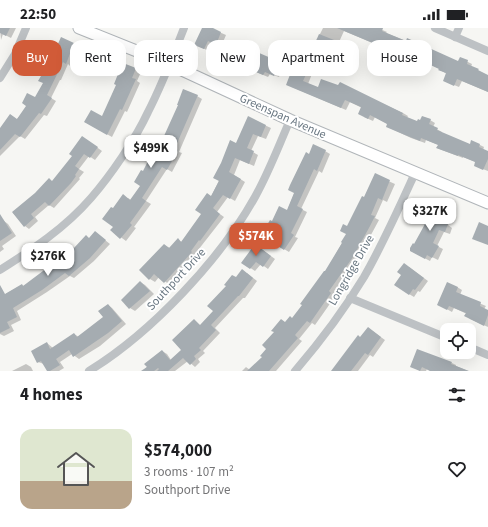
<!DOCTYPE html>
<meta charset="utf-8">
<style>
body{margin:0;font-family:"Source Sans 3",sans-serif;background:#f6f6f6;color:#202124;height:100vh;display:flex;flex-direction:column;font-size:15px;white-space:nowrap}
*{box-sizing:border-box;margin:0}
p{font-size:13px;color:#757577}
.icon{flex:none;width:22px;height:22px;fill:none;stroke:currentColor;stroke-width:2;stroke-linecap:round;stroke-linejoin:round}
.map{position:relative;height:343px;overflow:hidden}
.panel{display:flex;flex-direction:column;background:#fff;flex:1}
.panel>*{flex:none}
.banner{position:absolute;left:12px;top:12px;width:464px;height:36px;display:flex;gap:8px}
.buttons{position:absolute;left:440px;top:295px;display:grid;gap:8px}
.buttons a{display:grid;place-items:center;width:36px;height:36px;border-radius:8px;background:#fff;box-shadow:0 4px 16px #0002;font-size:20px}
.price{position:absolute;translate:-50% -34px;padding:0 9px;border-radius:8px;background:#fff;color:#222;font-size:13px;line-height:26px;filter:drop-shadow(0 1px 2px #0008)}
.price::after{content:'';position:absolute;left:50%;top:24px;width:12px;height:9px;margin-left:-6px;background:inherit;clip-path:polygon(0 0,100% 0,50% 100%)}
.price.active{background:#d15b38;color:#fff}
ul{padding:0;list-style:none}
li{display:flex;align-items:center;gap:12px;height:100px;padding:0 20px}
li span{display:grid;place-items:center;flex:none;width:112px;height:80px;border-radius:12px;color:#555}
li>.icon{margin-inline-start:auto}
span .icon{width:48px;height:48px;fill:#fffc;stroke-width:1}
li b{font-size:17px}
h2{display:flex;justify-content:space-between;align-items:center;height:48px;padding:0 20px;font-size:17px}
.tag{padding:0 14px;border-radius:12px;background:#fff;box-shadow:0 4px 16px #0002;font-size:14px;line-height:36px}
.tag.active{background:#d15b38;color:#fff}
.status{display:flex;justify-content:space-between;align-items:center;height:28px;padding:0 20px;background:#fff;direction:ltr}
.status svg{height:11px;fill:currentColor}
.map>svg:first-child{display:block}
.shadow{fill:#0003}
.building{fill:#a5acb1}
.lines{fill:none;stroke-linecap:round;stroke-linejoin:round}
.secondary-casing{stroke:#b0b5b9;stroke-width:13}
.street{stroke:#bdc1c4;stroke-width:8}
.secondary{stroke:#fff;stroke-width:11}
.labels{text-anchor:middle;stroke-width:4;stroke-linejoin:round;paint-order:stroke}
.street-label{font-size:12px;fill:#687681;stroke:#fff}
</style>
<div class="status"><b>22:50</b><svg viewBox="0 0 49 12"><path d="M0 12V9h3v3zM5 12V6h3v6zM10 12V3h3v9zM15 12V0h3v12zM26 1h20v11H26zM47 4h2v5h-2z"/></svg></div>
<div class="map">
<svg width="488" height="343" viewBox="0 0 488 343">
<rect width="100%" height="100%" fill="#f6f6f3"/>
<g class="shadow">
<path d="M0,0h16l-5,10 -8,-4 -2,6z"/>
<path d="M203,0h7l16,7 -5,12 -8,-4 -4,8 -9,-4z"/>
<path d="M323,0h55l9,4 -1,1 73,29 1,-4 12,6 -1,3 17,9v16l-26,-11 -3,6 -10,-4 -2,-9 -7,-4v-1l-13,-6 -1,4 -11,-5 1,-3 -35,-15 -1,2 -36,-15 -9,20 -19,-9z"/>
<path d="M74,16l4,2 -8,20 -2,-2 -7,16h-1l-9,18 5,3 -9,15 -3,-1 -19,24 -5,-3 -20,20v-26l17,-11 19,-20 8,-15 13,-37z"/>
<path d="M231,33l48,2 5,3 -5,11 -9,-3 -2,3z"/>
<path d="M124,36l17,8 -4,9 3,2 -13,29 -2,-1 -13,26 -27,-15 18,-5 14,-33z"/>
<path d="M309,38l5,3 -6,15 10,5 21,-2 1,-3 63,29 5,3 -1,2 11,4 12,-2 5,3 -2,4 9,5v1l28,12h10l4,2 -1,3 5,2v19l-8,-3 -4,-6 -13,-5v1l-21,-8 -5,-2 2,-3 -13,-5 -1,3 -14,-5 -19,-9 -4,-5 -13,-7 -2,4 -9,-4 -2,-9 -12,-6 -4,8 -54,-23z"/>
<path d="M197,68l5,3 -23,53 3,1 -10,19 -5,-3 -21,32 5,3 -17,23 2,1 -10,13 -15,-11 3,-3 -1,-18 15,-11 3,2 10,-14 2,-14 17,-19z"/>
<path d="M249,90l22,10 -5,11 -8,-3 -7,15 7,4 -4,11 -14,-6 -6,15 11,7 -10,19 -7,-4 -11,15 7,5 -29,37 1,1 -26,30 -11,-8 -4,5 -5,-3 -9,-9 23,-25 6,3 8,-8 4,2 20,-28 9,-17z"/>
<path d="M87,112l15,11 -7,9 -6,-4 -10,13 5,3 -5,6 1,1 -26,29 -5,-3 -14,12 3,4 -9,8 -4,-3 -12,-13 40,-31z"/>
<path d="M325,123l5,3 -8,19 -3,-2 -18,38 6,3 -12,25 3,1 -9,14 -15,-9 2,-4 -4,-17 15,-11 23,-56z"/>
<path d="M375,147l20,9 -8,18 -4,-2 -8,18 4,2 -21,39 -25,36 2,1 -8,12 -12,17 -3,-2 -13,16 3,2 -26,30h-34l4,-4 4,3 14,-13 22,-34 7,-4 32,-46 22,-39 1,-6 16,-29z"/>
<path d="M448,182l5,3 -5,12 4,3 -2,6 -6,-2 -7,14 6,3 -5,11 -6,-3 -2,4 -19,-10 3,-6z"/>
<path d="M4,193l4,3 8,12 -14,10 2,3 -4,3v-28z"/>
<path d="M95,204l15,12 -16,17 -20,17 -4,-2 -23,16 -30,19 4,9 -10,5 3,6 -10,5 -4,-2v-37l22,-12 2,1 66,-47z"/>
<path d="M260,220l15,11 -7,10 -7,-5 -6,7 -12,-8z"/>
<path d="M409,239l19,14 -8,11 -2,-1 -4,6 -5,-3z"/>
<path d="M247,245l10,8 -12,17h-2l-28,30 5,5 -17,18 2,2 -7,6 2,3 -5,5 -7,-6 -13,10h-32l19,-20 5,3 4,6 11,-10 12,-29 7,5 14,-15 21,-33z"/>
<path d="M140,254l5,3 9,9 -19,17 -5,-3z"/>
<path d="M457,259l5,3 -2,5 26,11 -2,3 4,2v16l-18,-8 -3,-5 -13,-6 -2,4 -9,-5z"/>
<path d="M108,277l4,3 14,16 -26,22 -21,13 -7,-5 -12,8 4,6 -5,3h-11l-4,-7 -6,-2 9,-19 6,5 21,-14 5,3 25,-20z"/>
<path d="M368,300l17,12 -12,17 -3,-2 -12,16h-21z"/>
<path d="M452,335l4,2v1l12,5h-37l-4,-2 -1,2h-6l-9,-5z"/>
<path d="M26,336l5,3 2,4h-21z"/>
</g>
<g class="building">
<path d="M0,0h10l-4,8 -6,-3z"/>
<path d="M202,0h11l8,4 -5,13 -8,-4 -4,8 -10,-4z"/>
<path d="M337,0h46l-1,3 24,10 1,-3 51,23 2,-4 8,3 -1,4 12,5 -1,1 10,5v17l-31,-13 -3,7 -11,-5 3,-8 -8,-3 1,-1 -17,-8 -1,4 -8,-3 2,-3 -39,-17 -1,2z"/>
<path d="M319,6l15,6 -4,10 -15,-7z"/>
<path d="M61,9l13,6 -8,21 -3,-2 -16,33 5,3 -11,16 -2,-1 -19,24 -5,-3 -15,16v-22l10,-14 7,5 9,-13 -4,-3 5,-10 8,4 8,-14 -5,-2 3,-5 -2,-1 15,-31 3,2z"/>
<path d="M230,16l12,5 1,-3 37,16 -6,14 -9,-4 -2,3 -34,-14 1,-2 -6,-2z"/>
<path d="M293,30l17,8 -7,15 15,6 3,-8 17,6 2,-3 63,31 -1,2 15,6 1,-2 2,1 2,-4 9,3 -2,5 9,4 -1,2 33,14 1,-4 9,4 -1,3 9,4v8l-5,11 -9,-4 1,-4 -17,-7v1l-22,-8 2,-3 -17,-7 -1,3 -15,-6 -19,-8 1,-3 -17,-9 -2,4 -10,-5 3,-7 -16,-7 -4,8 -55,-23 5,-13 -3,-1z"/>
<path d="M123,35l13,5 -4,10 4,1 -14,31 -2,-1 -13,26 -23,-13 7,-12 11,6 14,-31 -2,-1 4,-10 -4,-2 3,-7 5,2z"/>
<path d="M183,61l15,6 -23,53 3,2 -11,20 -5,-3 -20,31 4,3 -16,22 2,2 -12,14 -10,-9 3,-3 -11,-8 9,-12 2,1 10,-14 7,6 10,-14 -6,-4 7,-12 2,1 11,-22 6,3 8,-14 -4,-2 14,-31h-1z"/>
<path d="M248,88l18,9 -5,12 -8,-3 -6,14 7,3 -5,13 -14,-6 -6,14 12,7 -11,20 -7,-4 -10,13 7,6 -20,27 -1,-1 -8,11 1,1 -28,31 -10,-9 -5,6 -10,-10 25,-26 5,4 9,-10 3,4 20,-28 -6,-4 12,-17 4,3 8,-15 -6,-3 8,-15 9,-23 6,3z"/>
<path d="M82,108l16,11 -8,11 -6,-4 -9,12 4,3 -4,6 1,1 -5,7 -22,23 -4,-4 -14,12 3,4 -10,9 -12,-15 23,-19 14,-15 3,3 20,-25 -3,-2z"/>
<path d="M313,116l13,6 -9,21 -3,-2 -17,37 6,3 -12,24 3,2 -10,15 -11,-7 2,-4 -12,-7 7,-12 2,1 7,-15 8,4 7,-17 -6,-3 2,-5 16,-33 3,2z"/>
<path d="M375,145l15,7 -8,20 -4,-2 -7,17 4,1 -5,10 -17,31 -24,34 2,2 -21,30 -3,-2 -12,14 3,3 -29,33h-22l15,-14 -2,-1 6,-7 -4,-4 12,-13 -3,-1 10,-12 4,3 5,-6 2,2 10,-13 -2,-1 24,-33h1l17,-28 -1,-1 5,-8 -6,-3 3,-7 4,2 15,-30 2,1z"/>
<path d="M434,176l15,6 -6,12 5,2 -3,8 -6,-2 -6,13 6,3 -7,12 -5,-3 -2,4 -15,-8v-3l3,-5 1,1 11,-20 -3,-1 4,-11 1,1 1,-3 3,1z"/>
<path d="M0,186l12,19 -12,8z"/>
<path d="M479,194l9,4v19l-16,-6z"/>
<path d="M95,203l11,9 -16,18 -21,18 -4,-3 -23,17 -29,18 4,9 -10,5 3,6 -10,5v-48l5,9 17,-10 1,2 28,-21 1,1 21,-19 1,1 12,-13 3,3z"/>
<path d="M255,216l16,12 -8,11 -7,-5 -6,7 -9,-6z"/>
<path d="M404,235l20,15 -9,12 -2,-1 -4,6 -15,-10 7,-10 -4,-3z"/>
<path d="M242,241l11,9 -14,18h-1l-27,29 5,5 -17,18 2,2 -7,6 2,3 -6,6 -7,-7 -15,13h-11l2,-2 -1,-1 -4,3h-13l6,-4 -3,-3 18,-14 8,10 11,-10 -9,-10 22,-21 6,6 13,-14 -6,-5 19,-20 -2,-1 8,-10 4,2z"/>
<path d="M140,253l10,10 -21,18 -8,-9z"/>
<path d="M447,254l11,5 -2,5 25,10 -1,4 8,4v5l-4,11 -20,-10 2,-3 -17,-7 -2,4 -10,-5z"/>
<path d="M108,276l14,17 -14,12 -35,24 -4,-7 -13,9 4,6 -10,6h-3l-6,-10 -4,2 -6,-12 16,-9 3,7 24,-16 3,4 26,-20 -5,-6z"/>
<path d="M368,299l13,10 -13,18 -3,-2 -14,18h-20l27,-36 2,2z"/>
<path d="M417,321l35,13 -1,2 18,7h-39l-8,-4 -2,4 -10,-4z"/>
</g>
<g class="lines">
<g class="secondary-casing">
<path id="secondary" d="M79,0l90,36 121,56 198,83"/>
</g>
<g class="street">
<path d="M435,0l53,23"/>
<path d="M455,9l4,-9"/>
<path d="M0,50l15,-24 11,-26"/>
<path d="M0,242c33,-21 65,-42 91,-72 20,-23 44,-58 57,-86 14,-27 25,-56 36,-84"/>
<path d="M350,270l97,40"/>
<path d="M469,319l19,8"/>
<path d="M89,343c62,-38 131,-111 166,-174 14,-25 24,-52 35,-77"/>
<path d="M295,343c25,-29 49,-61 69,-94 19,-33 35,-69 51,-104"/>
</g>
<use href="#secondary" class="secondary"/>
</g>
<g class="labels">
<g class="street-label">
<text transform="translate(283 88) rotate(24)" y="4">Greenspan Avenue</text>
<text transform="translate(351 242) rotate(-60)" y="4">Longridge Drive</text>
<text transform="translate(176 251) rotate(-47)" y="4">Southport Drive</text>
</g>
</g>
</svg>
<div class="buttons">
<a><svg class="icon" aria-label="locate" viewBox="0 0 24 24"><circle cx="12" cy="12" r="6"/><path d="M12 2v4M12 18v4M2 12h4M18 12h4"/></svg></a>
</div>
<b class="price" style="left:151px;top:141px">$499K</b>
<b class="price" style="left:430px;top:204px">$327K</b>
<b class="price active" style="left:256px;top:229px">$574K</b>
<b class="price" style="left:48px;top:249px">$276K</b>
<div class="banner">
<a class="tag active">Buy</a>
<a class="tag">Rent</a>
<a class="tag">Filters</a>
<a class="tag">New</a>
<a class="tag">Apartment</a>
<a class="tag">House</a>
</div>
</div>
<section class="panel">
<h2>4 homes<svg class="icon" aria-label="filters" viewBox="0 0 24 24"><path d="M4 7h16M4 17h16"/><circle cx="9" cy="7" r="2"/><circle cx="15" cy="17" r="2"/></svg></h2>
<ul>
<li><span style="background:linear-gradient(#dfe7d0 65%,#b9a48a 0)"><svg class="icon" aria-label="home" viewBox="0 0 24 24"><path d="M3 11l9-7 9 7M6 9v11h12V9"/></svg></span><div><b>$574,000</b><p>3 rooms · 107 m²</p><p>Southport Drive</p></div><svg class="icon" aria-label="heart" viewBox="0 0 24 24"><path d="M12 20l-8-8c-3-5 5-10 8-4 3-6 11-1 8 4z"/></svg></li>
</ul>
</section>
